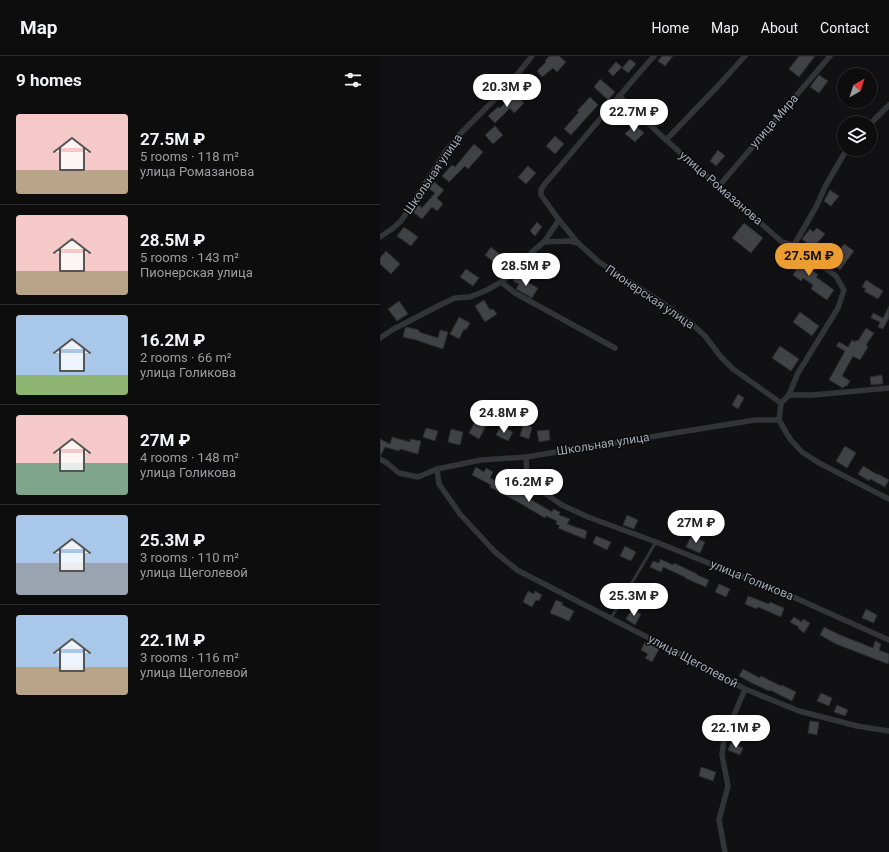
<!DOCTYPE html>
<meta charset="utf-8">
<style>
body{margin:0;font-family:Roboto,sans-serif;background:#1b1b1c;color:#f1f3f6;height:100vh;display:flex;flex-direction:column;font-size:15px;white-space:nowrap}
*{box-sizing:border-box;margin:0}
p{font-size:13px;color:#9a9c9e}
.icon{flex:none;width:22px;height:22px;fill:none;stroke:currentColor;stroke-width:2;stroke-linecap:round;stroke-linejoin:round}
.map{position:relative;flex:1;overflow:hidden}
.drawer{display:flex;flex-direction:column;background:#0d0d0e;width:380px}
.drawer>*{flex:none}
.needle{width:26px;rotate:39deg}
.controls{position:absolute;left:457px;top:12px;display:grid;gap:8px}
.controls a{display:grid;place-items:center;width:40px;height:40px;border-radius:50%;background:#0d0d0e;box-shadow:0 1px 3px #0004,0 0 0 1px #2d2d2e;font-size:20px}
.price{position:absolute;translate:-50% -34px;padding:0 9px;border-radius:14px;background:#fff;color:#222;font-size:13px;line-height:26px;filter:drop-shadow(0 1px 2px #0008)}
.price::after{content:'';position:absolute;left:50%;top:24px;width:12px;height:9px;margin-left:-6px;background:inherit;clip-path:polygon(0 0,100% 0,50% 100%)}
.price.selected{background:#eb9d31;color:#111}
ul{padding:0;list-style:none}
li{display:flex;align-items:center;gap:12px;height:100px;padding:0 16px}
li+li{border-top:1px solid #2d2d2e}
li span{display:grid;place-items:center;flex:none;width:112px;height:80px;border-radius:4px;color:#555}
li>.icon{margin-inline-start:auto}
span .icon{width:48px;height:48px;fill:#fffc;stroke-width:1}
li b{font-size:17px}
h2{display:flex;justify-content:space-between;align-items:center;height:48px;padding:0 16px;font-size:17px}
header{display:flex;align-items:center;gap:24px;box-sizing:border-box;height:56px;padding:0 20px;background:#0d0d0e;border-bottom:1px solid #2d2d2e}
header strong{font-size:19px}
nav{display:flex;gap:22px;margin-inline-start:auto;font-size:14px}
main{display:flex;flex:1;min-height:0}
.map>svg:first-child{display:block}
.building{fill:#404246;stroke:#2b2c2f}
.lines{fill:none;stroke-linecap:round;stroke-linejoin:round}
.lane{stroke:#323438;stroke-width:3}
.street{stroke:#323438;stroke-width:5.5}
.labels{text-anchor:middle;stroke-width:3;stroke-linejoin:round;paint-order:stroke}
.street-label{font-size:12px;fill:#a3a9b3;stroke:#0c0c0e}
</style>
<header>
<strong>Map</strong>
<nav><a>Home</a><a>Map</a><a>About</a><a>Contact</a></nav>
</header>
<main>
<section class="drawer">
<h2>9 homes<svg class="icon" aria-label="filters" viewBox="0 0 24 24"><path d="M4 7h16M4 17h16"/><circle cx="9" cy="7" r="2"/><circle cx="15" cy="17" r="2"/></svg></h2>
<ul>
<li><span style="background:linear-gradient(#f6c9c9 70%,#b9a48a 0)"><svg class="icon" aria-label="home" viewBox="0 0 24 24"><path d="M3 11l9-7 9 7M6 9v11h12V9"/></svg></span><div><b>27.5M ₽</b><p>5 rooms · 118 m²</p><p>улица Ромазанова</p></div></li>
<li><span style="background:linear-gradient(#f6c9c9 70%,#b9a48a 0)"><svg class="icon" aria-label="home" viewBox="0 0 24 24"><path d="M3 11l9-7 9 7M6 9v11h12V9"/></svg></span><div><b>28.5M ₽</b><p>5 rooms · 143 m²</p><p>Пионерская улица</p></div></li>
<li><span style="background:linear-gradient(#a9c7e8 75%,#8fb573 0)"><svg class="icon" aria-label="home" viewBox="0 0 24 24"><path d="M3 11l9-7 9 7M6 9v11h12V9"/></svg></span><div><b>16.2M ₽</b><p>2 rooms · 66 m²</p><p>улица Голикова</p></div></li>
<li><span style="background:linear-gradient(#f6c9c9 60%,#7fa58c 0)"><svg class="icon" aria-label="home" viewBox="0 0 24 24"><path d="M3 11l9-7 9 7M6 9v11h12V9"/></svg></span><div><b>27M ₽</b><p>4 rooms · 148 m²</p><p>улица Голикова</p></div></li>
<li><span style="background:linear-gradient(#a9c7e8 60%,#9aa5b1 0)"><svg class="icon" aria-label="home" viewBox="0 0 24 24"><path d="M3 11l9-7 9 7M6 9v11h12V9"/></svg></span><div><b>25.3M ₽</b><p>3 rooms · 110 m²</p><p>улица Щеголевой</p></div></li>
<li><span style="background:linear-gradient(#a9c7e8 65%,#b9a48a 0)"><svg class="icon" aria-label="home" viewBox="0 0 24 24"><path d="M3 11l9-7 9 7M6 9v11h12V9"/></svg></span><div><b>22.1M ₽</b><p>3 rooms · 116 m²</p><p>улица Щеголевой</p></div></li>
</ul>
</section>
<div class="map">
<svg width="509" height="796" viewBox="0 0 509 796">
<rect width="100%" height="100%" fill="#111113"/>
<g class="building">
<path d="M169,0h10l7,6 -9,10 -4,-4 -11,9 -5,-6 9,-9 -1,-1z"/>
<path d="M282,0h11l-8,10 -7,-5z"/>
<path d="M419,0h16l-16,21 -10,-8z"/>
<path d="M250,3l6,5 -8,9 -6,-5z"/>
<path d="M236,6l6,5 -9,9 -5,-5z"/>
<path d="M439,19l9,6 -9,12 -9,-6z"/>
<path d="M220,23l15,13 -7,8 -14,-13z"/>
<path d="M135,38l9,9 -10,10 -4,-5 -15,15 -7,-7 10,-9 2,1z"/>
<path d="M210,41l8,8 -27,30 -7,-6 15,-17 -2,-1z"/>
<path d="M254,68l10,9 -9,9 -10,-8z"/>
<path d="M115,70l8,9 -10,9 -8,-9z"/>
<path d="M175,80l9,8 -9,10 -9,-8z"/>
<path d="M94,88l9,8 -15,17 -3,-3 -16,16 -7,-6 10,-11 3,2z"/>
<path d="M338,94l7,6 -9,10 -6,-5z"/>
<path d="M148,110l8,7 -10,11 -8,-7z"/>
<path d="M53,125l11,9 -7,8 6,6 -6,7 -5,-4 -10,12 -9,-7 5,-7 4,3 13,-15 -7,-5z"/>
<path d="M450,134l9,6 -8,10 -7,-5z"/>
<path d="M157,166l5,5 -7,9 -5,-5z"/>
<path d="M364,167l19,15 -12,15 -19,-15z"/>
<path d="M24,171l14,10 -7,9 -14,-10z"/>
<path d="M437,172l8,6 -12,14 -11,-9 8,-10 3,3z"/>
<path d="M464,188l10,7 -14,19 -10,-7z"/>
<path d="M111,191l11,9 -6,8 -11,-9z"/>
<path d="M6,195l14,13 -9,10 -11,-10v-6z"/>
<path d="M413,197l5,3 -1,2 21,17 -2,2 18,13 -7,10 -16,-11 2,-4 -10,-7 -2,3 -8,-6 3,-5 -10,-8z"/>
<path d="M86,213l13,9 -6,8 -13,-9z"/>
<path d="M136,220l22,12 -6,10 -16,-9 3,-5 -6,-3z"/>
<path d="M486,224l17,11 -5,8 -14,-8 2,-2 -4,-2z"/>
<path d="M104,244l6,10 3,-1 4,5 -12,8 -10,-16z"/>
<path d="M19,245l9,13 -11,7 -9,-12z"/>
<path d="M509,250v12l-6,11 -5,-2 2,-5 -9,-4 2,-5 10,5z"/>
<path d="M420,256l19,14 -7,10 -19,-14z"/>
<path d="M79,261l11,6 -4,7 -2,-1 -5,10 -9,-5z"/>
<path d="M27,271l12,3v2l19,6 2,-8 8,2 -5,17 -27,-9 -13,-3 2,-9z"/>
<path d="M486,272l8,5 -8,12 2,2 -8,13 -7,-4 -11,20 8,5 -3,5 -1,-1 -3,3 -14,-8 16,-29 -9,-5 3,-4 9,5 4,-7 3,2 1,-2 2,1z"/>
<path d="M400,290l19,13 -8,12 -19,-13z"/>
<path d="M502,319l1,9 -12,1 -1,-8z"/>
<path d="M358,338l6,4 -6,11 -6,-4z"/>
<path d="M106,355l12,5 -3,9 -7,-3 -9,17 -10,-6 5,-10 6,3z"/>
<path d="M143,369l9,2 -3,12 -9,-3z"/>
<path d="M121,370l12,6 -5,9 -12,-6z"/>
<path d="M46,372l12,3 -3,10 -12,-4z"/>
<path d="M71,373l12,3 -3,13 -12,-3z"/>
<path d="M169,374l1,10 -11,2 -2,-11z"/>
<path d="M12,381l18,5v-3l11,2 -3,13 -18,-5 -1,2 -14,-4 -4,8h-1v-16l10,5z"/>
<path d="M465,390l11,7 -9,15 -11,-7z"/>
<path d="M483,410l15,9v-1l11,6 -4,7 -15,-8 -1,2 -11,-7z"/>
<path d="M96,411l8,5 2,-4 7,4 -3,6 20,10 1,-2 8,4 -1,2 34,20 1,-3 7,3 -1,3 11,4 -3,5 20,7 -2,8 -27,-11 2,-2 -4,-2 1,-3 -11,-5 -1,2 -27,-16 -28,-15 1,-2 -19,-10z"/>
<path d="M247,459l11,5 -4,9 -11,-4z"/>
<path d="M293,464l11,5 -4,8 -10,-5z"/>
<path d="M216,480l15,6 -4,8 -14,-7z"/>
<path d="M311,480l14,6 -5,11 -14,-6z"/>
<path d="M245,490l11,6 -5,9 -11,-5z"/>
<path d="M280,503l13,6 1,-2 23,11v1l12,5 -3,7 -21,-9v-1l-22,-10 -2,5 -11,-5 3,-6 6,2z"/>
<path d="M339,528l11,5 -4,8 -11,-5z"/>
<path d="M148,535l6,3 1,-3 7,4 -3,6 -3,-1 -4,7 -9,-5z"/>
<path d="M368,540l21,8 1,-2 14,6 -3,9 -23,-10 -1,2 -12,-5z"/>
<path d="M176,544l7,3 -1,2 12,6 -5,10 -19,-8z"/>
<path d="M252,553l9,5 -6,11 -9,-6z"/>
<path d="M486,553l11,6 -3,8 -12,-5z"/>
<path d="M414,561l8,5 1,-3 7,4 -6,10 -6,-5 1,-1 -9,-5z"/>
<path d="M444,571l16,8 33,13 2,-7 6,3 -2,6 10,4v7l-1,3 -52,-20 -16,-9z"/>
<path d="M265,586l14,7 -7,13 -7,-4 3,-4 -7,-4z"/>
<path d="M363,613l17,9 1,-2 20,10 1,-1 14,7 -4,9 -22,-11 -1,1 -19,-9 -11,-6z"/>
<path d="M441,637l11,5 -3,8 -12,-5z"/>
<path d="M457,649l11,5 -3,6 -11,-4z"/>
<path d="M430,665l9,1 -2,13 -9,-2z"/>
<path d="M351,687l12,5 -3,7 -12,-5z"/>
<path d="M321,711l15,5 -3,9 -14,-5z"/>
</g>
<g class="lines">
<path class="lane" d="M231,562l45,-76"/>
<g class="street">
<path d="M274,0c-37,42 -73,86 -110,129l-3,5v5l18,25 19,23 21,19 50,32 41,28 15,14 16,21 12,12 48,34"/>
<path d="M490,68l19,-19"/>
<path d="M286,84l50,-52 29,-32"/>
<path d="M339,130l111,-130"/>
<path d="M0,181l12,-8 9,-8 45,-70 12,-15 48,-48 26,-32"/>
<path d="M164,186l26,-1 8,2"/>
<path d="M414,189l22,-38 10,-22 21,-36"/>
<path d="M121,226l14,11 100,55"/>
<path d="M0,282l12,-8 52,-27 11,-5 15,-1 17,-7 14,-8 11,-8 21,-23 11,-9 15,-22"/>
<path d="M409,339h24l76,-7"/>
<path d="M399,364l11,19 12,13 17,11 70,36"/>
<path d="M146,401l1,18 10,13 25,17 26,12 68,25 135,54 98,44"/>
<path d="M0,403l7,4 12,10 19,4 19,-8 44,-9 45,-3 229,-37h24l2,-17 8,-8 9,-22 40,-65 6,-18 -8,-14 -42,-31 -12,-3 -116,-102 -47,-44"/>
<path d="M57,413l2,15 21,30 35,38 22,18 190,98 38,21 54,22 58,15 32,5"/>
<path d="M345,796l-6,-32 9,-34 -6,-31 2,-16 21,-50"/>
</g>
</g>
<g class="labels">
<g class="street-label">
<text transform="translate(394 65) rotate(-49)" y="4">улица Мира</text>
<text transform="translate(53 118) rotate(-56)" y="4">Школьная улица</text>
<text transform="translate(341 132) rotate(41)" y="4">улица Ромазанова</text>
<text transform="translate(270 241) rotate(34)" y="4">Пионерская улица</text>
<text transform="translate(223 388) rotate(-9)" y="4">Школьная улица</text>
<text transform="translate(372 524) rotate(22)" y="4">улица Голикова</text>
<text transform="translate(313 605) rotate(28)" y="4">улица Щеголевой</text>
</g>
</g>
</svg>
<div class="controls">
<a><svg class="needle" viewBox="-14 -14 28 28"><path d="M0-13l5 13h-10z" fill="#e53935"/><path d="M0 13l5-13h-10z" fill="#9a9c9e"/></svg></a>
<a><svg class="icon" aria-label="layers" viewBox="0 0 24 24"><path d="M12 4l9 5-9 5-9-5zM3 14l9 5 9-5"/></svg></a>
</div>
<b class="price" style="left:127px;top:52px">20.3M ₽</b>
<b class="price" style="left:254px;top:77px">22.7M ₽</b>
<b class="price selected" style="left:429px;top:221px">27.5M ₽</b>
<b class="price" style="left:146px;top:231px">28.5M ₽</b>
<b class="price" style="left:124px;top:378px">24.8M ₽</b>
<b class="price" style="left:149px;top:447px">16.2M ₽</b>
<b class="price" style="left:316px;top:488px">27M ₽</b>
<b class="price" style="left:254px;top:561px">25.3M ₽</b>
<b class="price" style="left:356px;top:693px">22.1M ₽</b>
</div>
</main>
